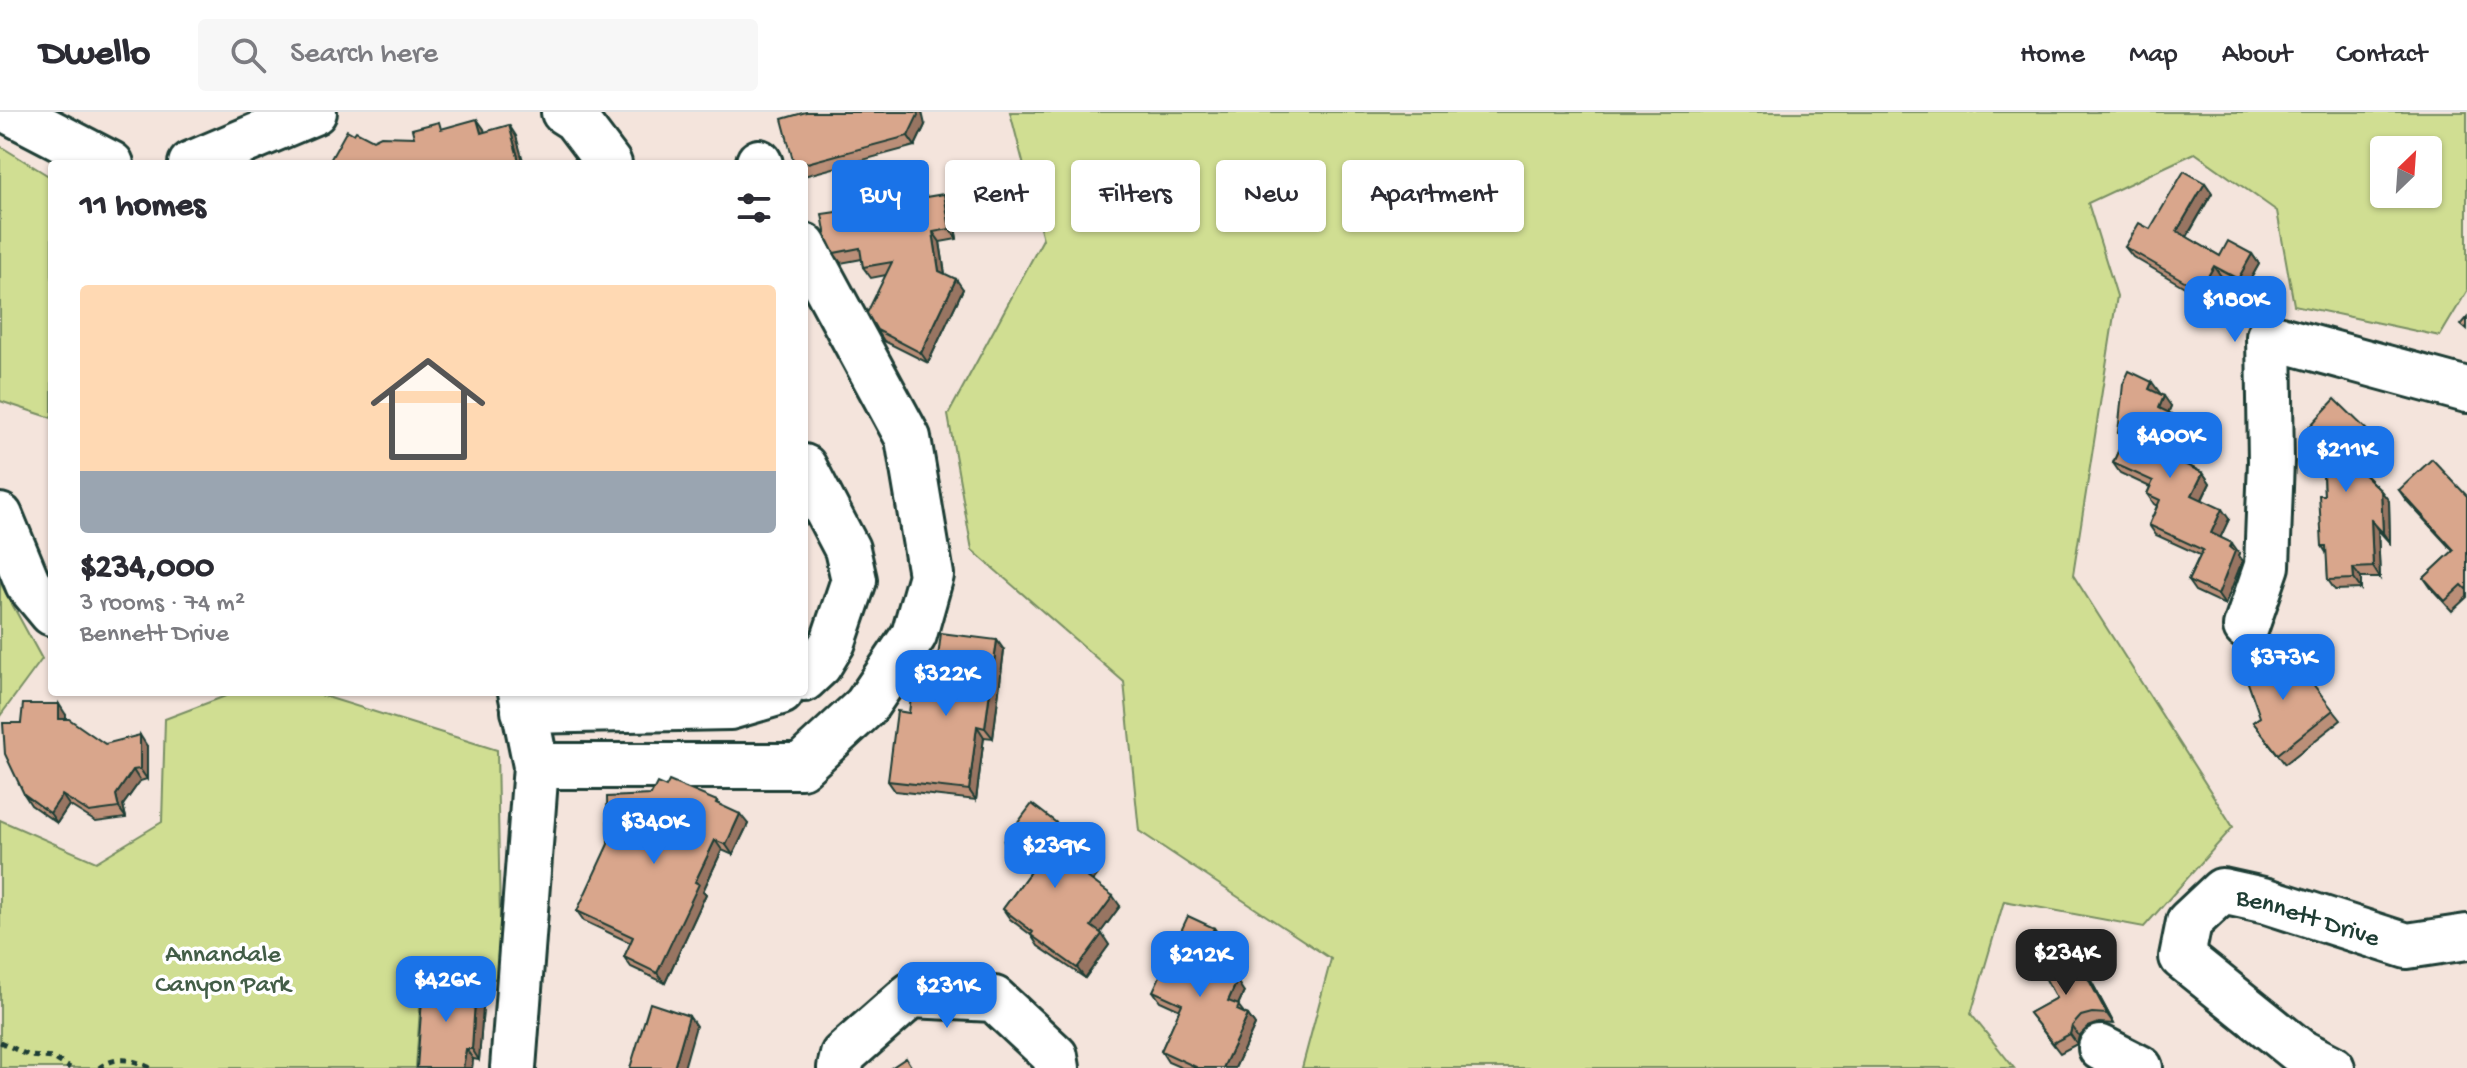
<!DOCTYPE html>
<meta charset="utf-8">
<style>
body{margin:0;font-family:"Gochi Hand",sans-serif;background:#f7f7f7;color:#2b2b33;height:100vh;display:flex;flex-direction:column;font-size:30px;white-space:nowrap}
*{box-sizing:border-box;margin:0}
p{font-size:26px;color:#7c7c81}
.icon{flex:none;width:44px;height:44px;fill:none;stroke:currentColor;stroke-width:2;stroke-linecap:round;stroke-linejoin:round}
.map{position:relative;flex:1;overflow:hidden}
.details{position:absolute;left:48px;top:48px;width:760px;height:536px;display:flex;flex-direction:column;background:#fff;border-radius:8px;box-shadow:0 2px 6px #0004}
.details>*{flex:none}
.guide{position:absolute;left:832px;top:48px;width:760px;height:72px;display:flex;gap:16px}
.needle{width:52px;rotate:25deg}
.controls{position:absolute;left:2370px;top:24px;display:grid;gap:16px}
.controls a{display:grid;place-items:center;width:72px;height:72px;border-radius:8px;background:#fff;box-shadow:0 2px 6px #0004;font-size:40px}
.price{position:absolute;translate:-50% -68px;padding:0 18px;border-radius:16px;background:#1a73e8;color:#fff;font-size:26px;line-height:52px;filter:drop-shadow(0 2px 4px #0008)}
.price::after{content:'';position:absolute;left:50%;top:48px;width:24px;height:18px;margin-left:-12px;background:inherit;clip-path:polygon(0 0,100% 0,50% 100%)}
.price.current{background:#222;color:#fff}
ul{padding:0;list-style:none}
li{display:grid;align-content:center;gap:16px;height:424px;padding:0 32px}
li span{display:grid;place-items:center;height:248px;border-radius:8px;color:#555}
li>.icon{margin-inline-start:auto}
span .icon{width:144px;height:144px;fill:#fffc;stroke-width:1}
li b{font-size:34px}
h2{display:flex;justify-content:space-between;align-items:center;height:96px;padding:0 32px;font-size:34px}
.tag{padding:0 28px;border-radius:8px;background:#fff;box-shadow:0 2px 6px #0004;font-size:28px;line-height:72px}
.tag.current{background:#1a73e8;color:#fff}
header{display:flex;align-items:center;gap:48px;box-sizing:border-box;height:112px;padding:0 40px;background:#fff;border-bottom:2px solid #e1e1e2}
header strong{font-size:38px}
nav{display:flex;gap:44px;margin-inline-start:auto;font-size:28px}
.search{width:560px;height:72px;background:#f7f7f7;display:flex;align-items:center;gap:20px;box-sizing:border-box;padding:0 28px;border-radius:8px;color:#7c7c81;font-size:30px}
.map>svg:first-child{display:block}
.green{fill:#d0de92;stroke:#788e63;stroke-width:2;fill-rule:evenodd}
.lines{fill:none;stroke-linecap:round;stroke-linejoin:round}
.minor-casing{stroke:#1f3d34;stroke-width:50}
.path{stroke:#1f3d34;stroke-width:5;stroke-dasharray:6 6;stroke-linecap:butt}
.minor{stroke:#fff;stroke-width:44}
.wall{fill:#bb8f78;stroke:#1f3d34;stroke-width:2}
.shaded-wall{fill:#987462;stroke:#1f3d34;stroke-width:2}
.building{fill:#d9a68c;stroke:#1f3d34;stroke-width:2}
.labels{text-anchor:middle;stroke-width:7;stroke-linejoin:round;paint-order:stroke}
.street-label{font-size:26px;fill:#1f3d34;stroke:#fff}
.park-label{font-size:26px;fill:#425d47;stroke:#fff}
</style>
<header>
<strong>Dwello</strong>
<div class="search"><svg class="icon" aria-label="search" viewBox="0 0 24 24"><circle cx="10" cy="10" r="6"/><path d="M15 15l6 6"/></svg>Search here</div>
<nav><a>Home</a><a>Map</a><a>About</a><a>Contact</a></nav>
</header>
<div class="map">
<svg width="2467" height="956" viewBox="0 0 2467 956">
<rect width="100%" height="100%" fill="#f4e4dc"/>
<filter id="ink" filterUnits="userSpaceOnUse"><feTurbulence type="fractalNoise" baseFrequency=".0125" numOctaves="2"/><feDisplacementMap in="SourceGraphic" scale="16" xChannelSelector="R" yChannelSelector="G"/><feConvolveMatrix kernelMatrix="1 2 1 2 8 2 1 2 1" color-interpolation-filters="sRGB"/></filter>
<g filter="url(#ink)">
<g class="green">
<path d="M1010,0h1457v179l-27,45 -146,-31 -17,-94 -82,-58 -107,50 29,93 -44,279 160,252 -89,100 -140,-26 -33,113 43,54h-712l29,-109 -192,-128 -15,-149 -152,-132 -24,-135 95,-176zM2428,38v44h-44v-44z"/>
<path d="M0,34l52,32v240l-52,-17z"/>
<path d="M0,470l42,77 -42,57z"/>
<path d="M236,580h75l186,58 4,229 -79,-2 -6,91h-416v-248l96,42 66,-40 3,-103z"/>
</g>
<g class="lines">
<g class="minor-casing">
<g id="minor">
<path d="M11,0l100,52"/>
<path d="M564,0l11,7 34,45"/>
<path d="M759,50l1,2"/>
<path d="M191,52l123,-52"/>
<path d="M804,355l43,82 7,31 -21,62 -14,23 -15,14"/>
<path d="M0,404l28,68 24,29"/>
<path d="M2246,515l21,-61 4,-105 -2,-125 198,54"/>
<path d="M524,599l206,-4 51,-15"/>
<path d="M536,654h265l65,-60 48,-71 17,-60 -23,-137 -104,-192"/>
<path d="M2101,936l39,20"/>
<path d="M513,956l23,-302 -15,-74"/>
<path d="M840,956l3,-13 68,-60 83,4 61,57 2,12"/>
<path id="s1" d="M2332,956l-33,-17 -117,-94 7,-35 33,-31 45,10 140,45 60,-9"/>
</g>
</g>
<g class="path">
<path d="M0,930l30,14 23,2 17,10"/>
<path d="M99,956c18,-13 32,-9 52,0"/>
</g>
<use href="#minor" class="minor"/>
</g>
<g class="wall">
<path d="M925,13l-10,21 -111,30v-12z"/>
<path d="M2205,71l7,10 -25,44 33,19 32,-2 7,10 -14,25 -24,-13 -14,24 -74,-43 -8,-10 25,-18z"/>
<path d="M854,86l3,10 94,-4 6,35 -17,3 5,32 18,15 -35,74 -44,-22 -7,-11 9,-55 -15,3 -8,-11 -1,-8 -21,4 -7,-10 2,-41z"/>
<path d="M2160,281l-1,1 12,12 -3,7 15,13 -2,4 3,4 -1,2 11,12 -2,4 2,3 -5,11 14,7 7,10 -8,17 27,19 -9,18 19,16 -1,3 4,5 -17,44 -30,-14 -7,-10 12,-26 -44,-20 -7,-10 8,-19 -3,-2 -7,-10 3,-7 -30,-14 -7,-10 10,-23 -5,-7z"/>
<path d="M2310,314l64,11 7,11 -22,21 22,22 8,10 1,42 -12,-13 2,48h-19v11l-26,1 -7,-10 -1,-26 -5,-8 2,-51 -2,-40 -10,-13 5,-5z"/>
<path d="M2399,378l68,6v101l-15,14 -21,-23 -7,-10 29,-27 -47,-51z"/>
<path d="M1004,538l-11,88 -9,-1 -8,63 -81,-9 -7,-10 21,-68 24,-14z"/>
<path d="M2274,547l9,26 50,25 8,10 -56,44 -32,-42 7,-5z"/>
<path d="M66,603v4l39,25 42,2v33l-7,2 -17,24 3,13 -30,4 -27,-17 -12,18 -26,-18 -7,-11 -3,-71z"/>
<path d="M666,675l51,14 3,4 28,19 -15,31 -11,-5 -19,41 3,3 -41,89 -34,-16 -7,-10 7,-14 -47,-22 -7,-10 74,-116z"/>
<path d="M1070,726l-5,6 26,19 7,11 -5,7 27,25 -20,27 9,12 -24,33 -47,-32 -7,-11 -21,-16 -7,-10 30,-41 -22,-16 -7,-11z"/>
<path d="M1214,816l7,10 -2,6 21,16 -9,19 13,13 -6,13 7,9 3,1 7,10 -20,43h-53l-14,-6 -7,-11 19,-41 -20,-9 -7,-10z"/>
<path d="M2080,848l34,64 -15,-1 -11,4 -9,9 -2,8 -17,9 -31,-40 27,-15z"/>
<path d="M484,882l-5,66 -6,-1 -1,9h-55z"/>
</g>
<g class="shaded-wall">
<path d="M917,0h5l3,13 -10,21 -7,-10z"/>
<path d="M477,7l7,10 4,15 -7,-11z"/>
<path d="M509,13l7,11 8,28h-3l-2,-3z"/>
<path d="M2205,71l7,10 -28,48 -7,-10z"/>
<path d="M847,76l7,10 7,21 -7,-10z"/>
<path d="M944,82l7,10 6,35 -7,-10z"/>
<path d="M933,120l7,10 6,39 -7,-10z"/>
<path d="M2252,142l7,10 -14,25 -7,-10z"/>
<path d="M2214,154l7,10 -14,24 -7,-10z"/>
<path d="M956,167l7,10 -35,74 -7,-10z"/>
<path d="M2152,270l8,11 -4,7 -7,-11z"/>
<path d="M2164,284l7,10 -5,12 -7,-10z"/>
<path d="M2176,304l7,10 -2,4 3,4 -4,8 -7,-11v-9z"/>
<path d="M2187,326l7,10 -2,4 2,3 -7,17 -7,-10z"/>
<path d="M2203,361l7,10 -11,22 -7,-10z"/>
<path d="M2381,379l8,10 1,42 -7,-10z"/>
<path d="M2222,397l7,10 -11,24 -7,-10z"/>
<path d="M2371,408l7,10 2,48 -7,-11z"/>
<path d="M2232,431l7,10 -1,3 4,5 -17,44 -7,-10z"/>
<path d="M2353,456l8,10v11l-7,-10z"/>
<path d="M997,528l7,10 -11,88 -8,-10z"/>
<path d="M2267,537l7,10 13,38 -7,-10z"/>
<path d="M59,592l7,11v14l-7,-10z"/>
<path d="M977,614l7,11 -8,63 -7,-10z"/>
<path d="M140,623l7,11v33l-7,-10z"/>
<path d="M133,658l7,11 -17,24 3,13 -7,-10 -3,-13z"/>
<path d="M62,683l7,10 -12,18 -7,-10z"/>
<path d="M740,702l8,10 -15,31 -7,-10z"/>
<path d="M1063,716l7,10 -7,9 -7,-10z"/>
<path d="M715,728l7,10 -19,41 3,3 -41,89 -8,-10 38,-91z"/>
<path d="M1091,751l7,11 -8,10 -7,-10z"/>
<path d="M1113,784l7,10 -22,30 -7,-10z"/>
<path d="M1214,816l7,10 -5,11 -7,-10z"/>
<path d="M1102,822l7,11 -24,33 -8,-10z"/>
<path d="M1233,838l7,10 -11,24 -8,-10z"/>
<path d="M2073,838l7,10 34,64 -7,-10z"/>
<path d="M1237,869l7,11 -9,19 -7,-10z"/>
<path d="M476,872l8,10 -5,66 -7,-11z"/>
<path d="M1248,903l7,10 -20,43h-12z"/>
<path d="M689,904l7,10 -12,42h-10z"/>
<path d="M2072,914l7,10 -2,8 -7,-10z"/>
<path d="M466,937l7,10 -1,9h-9z"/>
</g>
<g class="building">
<path d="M806,0h111l1,3 -10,21 -105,28h-9l-12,-45z"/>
<path d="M477,7l4,14 28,-8 10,36 -11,3h-180l19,-34 7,4 2,-3 17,9 8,-4 33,1 -2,-8 27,-7 2,7z"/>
<path d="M2184,59l21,12 -28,48 43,25 8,-15 24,13 -14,25 -24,-13 -14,24 -75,-43 14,-24 11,6z"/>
<path d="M847,76l7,21 90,-15 6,35 -17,3 6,39 17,8 -35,74 -44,-23 -10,-17 25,-51 -29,5 -3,-19 -26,5 -8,-16 -4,-23 14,-2z"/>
<path d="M2467,206v12l-6,-5z"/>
<path d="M2129,259l23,11 -3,7 15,7 -5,12 17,8 -3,6 3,2 -3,7 14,7 -3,5 3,2 -7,17 23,11 -11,22 30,14 -11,24 21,10 -2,4 5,4 -17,44 -30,-14 15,-31 -54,-25 11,-25 -13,-6 6,-13 -40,-18 12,-27 -7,-3 5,-49z"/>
<path d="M2335,287l39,38 -24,24 31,30 2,42 -12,-13 2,47 -20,1 1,11 -26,1 -2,-34h-4l-3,-51h5l-2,-43 -10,-10 7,-7 -9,-9z"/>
<path d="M2432,347l35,37v94l-5,-5 -17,16 -21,-23 30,-28 -55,-60z"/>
<path d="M941,521l56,7 -12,88 -8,-2 -8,64 -81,-9 9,-70 12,2 2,-16 22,2z"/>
<path d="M2267,537l13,38 22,-17 31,40 -55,44 -25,-32 7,-5 -20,-57z"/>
<path d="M23,592h36v15h10l36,25 35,-9v34l-7,1 -17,25 3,13 -30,4 -27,-17 -12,18 -26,-19 -19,-40 -2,-31h18z"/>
<path d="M669,669l48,20 -1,2 24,11 -14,31 -11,-5 -20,42 4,2 -42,89 -33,-16 9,-20 -56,-26 31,-67 -1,-47 44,-2 6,-12 9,4z"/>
<path d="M1032,692l31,24 -7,9 35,26 -8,11 30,22 -22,30 11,8 -25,34 -46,-33 2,-3 -30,-23 32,-44 -31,-24z"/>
<path d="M1188,804l26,12 -5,11 24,11 -12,24 16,7 -9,20 11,4 -2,5 11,5 -25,53h-25l-37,-17 21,-47 -29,-13z"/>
<path d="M2073,838l34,64 -15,-1 -11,3 -9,10 -2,8 -17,9 -24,-30 27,-15 -16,-30z"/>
<path d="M429,868l47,4 -4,65h-6l-3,19h-46l6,-83h6z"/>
<path d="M650,891l39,13 -15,52h-44z"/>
<path d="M906,946l6,10h-21z"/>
</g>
</g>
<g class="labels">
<g class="street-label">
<text dy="9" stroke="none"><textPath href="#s1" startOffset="358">Bennett Drive</textPath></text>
</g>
<g class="park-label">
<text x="223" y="849">Annandale<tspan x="223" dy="30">Canyon Park</tspan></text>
</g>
</g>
</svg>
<div class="controls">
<a><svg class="needle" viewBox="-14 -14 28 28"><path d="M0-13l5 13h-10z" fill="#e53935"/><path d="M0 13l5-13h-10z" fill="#7c7c81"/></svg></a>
</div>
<b class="price" style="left:2235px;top:232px">$180K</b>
<b class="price" style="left:2170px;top:368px">$400K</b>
<b class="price" style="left:2346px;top:382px">$211K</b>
<b class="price" style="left:2283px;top:590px">$373K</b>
<b class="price" style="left:946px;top:606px">$322K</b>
<b class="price" style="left:654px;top:754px">$340K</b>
<b class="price" style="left:1055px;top:778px">$239K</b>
<b class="price current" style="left:2066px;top:885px">$234K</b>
<b class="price" style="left:1200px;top:887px">$212K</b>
<b class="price" style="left:446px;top:912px">$426K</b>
<b class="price" style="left:947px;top:918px">$231K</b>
<div class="guide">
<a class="tag current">Buy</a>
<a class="tag">Rent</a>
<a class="tag">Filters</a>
<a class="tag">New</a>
<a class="tag">Apartment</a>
</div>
<section class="details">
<h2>11 homes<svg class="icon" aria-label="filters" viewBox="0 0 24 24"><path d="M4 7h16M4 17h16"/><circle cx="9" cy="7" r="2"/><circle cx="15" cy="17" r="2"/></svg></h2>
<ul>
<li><span style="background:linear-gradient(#ffd9b3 75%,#9aa5b1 0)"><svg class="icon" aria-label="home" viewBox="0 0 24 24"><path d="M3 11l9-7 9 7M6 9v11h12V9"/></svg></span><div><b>$234,000</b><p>3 rooms · 74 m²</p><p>Bennett Drive</p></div></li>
</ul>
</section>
</div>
